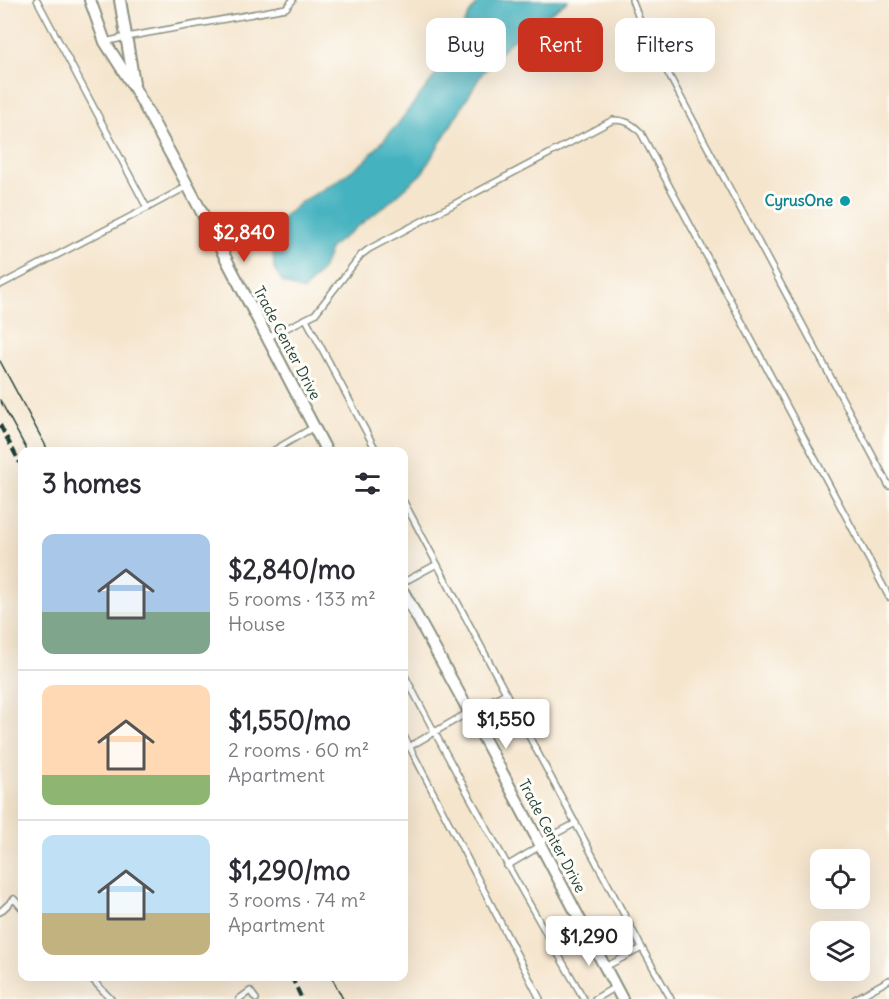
<!DOCTYPE html>
<meta charset="utf-8">
<style>
body{margin:0;font-family:Delius,sans-serif;background:#f7f7f7;color:#2b2b33;height:100vh;display:flex;flex-direction:column;font-size:22px;white-space:nowrap}
*{box-sizing:border-box;margin:0}
p{font-size:20px;color:#7c7c81}
.icon{flex:none;width:33px;height:33px;fill:none;stroke:currentColor;stroke-width:2;stroke-linecap:round;stroke-linejoin:round}
.map{position:relative;flex:1;overflow:hidden}
.drawer{position:absolute;left:18px;top:447px;width:390px;height:534px;display:flex;flex-direction:column;background:#fff;border-radius:12px;box-shadow:0 6px 24px #0002}
.drawer>*{flex:none}
.hud{position:absolute;left:426px;top:18px;width:372px;height:54px;display:flex;gap:12px}
.controls{position:absolute;left:810px;top:849px;display:grid;gap:12px}
.controls a{display:grid;place-items:center;width:60px;height:60px;border-radius:12px;background:#fff;box-shadow:0 6px 24px #0002;font-size:30px}
.price{position:absolute;translate:-50% -51px;padding:0 14px;border-radius:6px;background:#fff;color:#222;font-size:20px;line-height:39px;filter:drop-shadow(0 2px 3px #0008)}
.price::after{content:'';position:absolute;left:50%;top:36px;width:18px;height:14px;margin-left:-9px;background:inherit;clip-path:polygon(0 0,100% 0,50% 100%)}
.price.on{background:#c8321e;color:#fff}
ul{padding:0;list-style:none}
li{display:flex;align-items:center;gap:18px;height:150px;padding:0 24px}
li+li{border-top:2px solid #e1e1e2}
li span{display:grid;place-items:center;flex:none;width:168px;height:120px;border-radius:12px;color:#555}
li>.icon{margin-inline-start:auto}
span .icon{width:72px;height:72px;fill:#fffc;stroke-width:1}
li b{font-size:26px}
h2{display:flex;justify-content:space-between;align-items:center;height:72px;padding:0 24px;font-size:26px}
.pill{padding:0 21px;border-radius:12px;background:#fff;box-shadow:0 6px 24px #0002;font-size:21px;line-height:54px}
.pill.on{background:#c8321e;color:#fff}
.map>svg:first-child{display:block}
.water{fill:#44b2bf;stroke:#32787a;stroke-width:1.5}
.lines{fill:none;stroke-linecap:round;stroke-linejoin:round}
.lane-casing{stroke:#8a9180;stroke-width:8}
.street-casing{stroke:#8a9180;stroke-width:14}
.lane{stroke:#fff;stroke-width:5}
.street{stroke:#fff;stroke-width:10}
.tram{stroke:#1f3d34;stroke-width:1.5}
.rail{stroke:#1f3d34;stroke-width:4;stroke-dasharray:9 4.5;stroke-linecap:butt}
.culture-dot{fill:#0f9aa8;stroke:#fdfcf7;stroke-width:2}
.labels{text-anchor:middle;stroke-width:6;stroke-linejoin:round;paint-order:stroke}
.culture-label{font-size:15px;font-weight:bold;fill:#0d838f;stroke:#fdfcf7;text-anchor:end}
.street-label{font-size:15px;fill:#1f3d34;stroke:#fdfcf7}
</style>
<div class="map">
<svg width="889" height="999" viewBox="0 0 889 999">
<rect width="100%" height="100%" fill="#fdfcf7"/>
<filter id="ink" filterUnits="userSpaceOnUse"><feTurbulence type="fractalNoise" baseFrequency=".0167" numOctaves="2"/><feDisplacementMap in="SourceGraphic" scale="12" xChannelSelector="R" yChannelSelector="G"/><feConvolveMatrix kernelMatrix="1 2 1 2 8 2 1 2 1" color-interpolation-filters="sRGB"/></filter>
<filter id="wash" filterUnits="userSpaceOnUse"><feTurbulence type="fractalNoise" baseFrequency=".008" numOctaves="4" result="noise"/><feDisplacementMap in="SourceGraphic" scale="24" xChannelSelector="R" yChannelSelector="G"/><feGaussianBlur stdDeviation="1.35" result="paint"/><feColorMatrix in="noise" values="0 0 0 0 0 0 0 0 0 0 0 0 0 0 0 0 0 1.4 0 .05"/><feComposite in="paint" operator="in"/></filter>
<g filter="url(#wash)">
<rect width="100%" height="100%" fill="#f5e5cd"/>
<path class="water" d="M480,0h88l-61,45 -26,30 -59,98 -36,32 -55,42 -9,23 -19,21 -20,-8 -9,-15 -2,-34 8,-14 21,-18 33,-19 31,-22 32,-36 40,-52 33,-60z"/>
</g>
<g filter="url(#ink)">
<g class="lines">
<g class="lane-casing">
<g id="lane">
<path d="M37,0l110,208 41,-22"/>
<path d="M632,0l8,21 249,465"/>
<path d="M105,42l21,-5 160,-29 7,-8"/>
<path d="M0,285l147,-77"/>
<path d="M306,319l71,133"/>
<path d="M267,338l48,-24 46,-59 8,-6 244,-129c13,0 20,4 28,13l248,464"/>
<path d="M271,452l43,-25"/>
<path d="M404,502l238,446"/>
<path d="M404,582l33,-18"/>
<path d="M404,674c57,110 118,218 180,325"/>
<path d="M404,736l136,263"/>
<path d="M409,747l60,-35 37,-19"/>
<path d="M540,842l36,-19"/>
<path d="M507,866l33,-20"/>
<path d="M0,912l14,-13 8,9"/>
<path d="M605,967l37,-19 29,51"/>
<path d="M89,976l22,23"/>
<path d="M239,999l11,-8 6,8"/>
<path d="M595,999l20,-12"/>
<path d="M855,999l34,-19"/>
</g>
</g>
<g class="street-casing">
<g id="street">
<path d="M90,0l15,42 30,47 53,97 139,266"/>
<path d="M120,0l14,83"/>
<path d="M404,593l84,153 134,253"/>
</g>
</g>
<use href="#lane" class="lane"/>
<use href="#street" class="street"/>
<g class="tram">
<path d="M0,361l49,91"/>
<path d="M0,400l28,52"/>
<path d="M331,976l12,23"/>
</g>
<g class="rail">
<path d="M0,425l22,42"/>
<path d="M291,976l11,23"/>
</g>
</g>
</g>
<circle class="culture-dot" cx="845" cy="201" r="6"/>
<g class="labels">
<g class="culture-label">
<text x="833" y="206">CyrusOne</text>
</g>
<g class="street-label">
<text transform="translate(287 343) rotate(62)" y="5">Trade Center Drive</text>
<text transform="translate(552 836) rotate(62)" y="5">Trade Center Drive</text>
</g>
</g>
</svg>
<div class="controls">
<a><svg class="icon" aria-label="locate" viewBox="0 0 24 24"><circle cx="12" cy="12" r="6"/><path d="M12 2v4M12 18v4M2 12h4M18 12h4"/></svg></a>
<a><svg class="icon" aria-label="layers" viewBox="0 0 24 24"><path d="M12 4l9 5-9 5-9-5zM3 14l9 5 9-5"/></svg></a>
</div>
<b class="price on" style="left:244px;top:263px">$2,840</b>
<b class="price" style="left:506px;top:750px">$1,550</b>
<b class="price" style="left:589px;top:967px">$1,290</b>
<div class="hud">
<a class="pill">Buy</a>
<a class="pill on">Rent</a>
<a class="pill">Filters</a>
</div>
<section class="drawer">
<h2>3 homes<svg class="icon" aria-label="filters" viewBox="0 0 24 24"><path d="M4 7h16M4 17h16"/><circle cx="9" cy="7" r="2"/><circle cx="15" cy="17" r="2"/></svg></h2>
<ul>
<li><span style="background:linear-gradient(#a9c7e8 65%,#7fa58c 0)"><svg class="icon" aria-label="home" viewBox="0 0 24 24"><path d="M3 11l9-7 9 7M6 9v11h12V9"/></svg></span><div><b>$2,840/mo</b><p>5 rooms · 133 m²</p><p>House</p></div></li>
<li><span style="background:linear-gradient(#ffd9b3 75%,#8fb573 0)"><svg class="icon" aria-label="home" viewBox="0 0 24 24"><path d="M3 11l9-7 9 7M6 9v11h12V9"/></svg></span><div><b>$1,550/mo</b><p>2 rooms · 60 m²</p><p>Apartment</p></div></li>
<li><span style="background:linear-gradient(#bfe0f5 65%,#c2b280 0)"><svg class="icon" aria-label="home" viewBox="0 0 24 24"><path d="M3 11l9-7 9 7M6 9v11h12V9"/></svg></span><div><b>$1,290/mo</b><p>3 rooms · 74 m²</p><p>Apartment</p></div></li>
</ul>
</section>
</div>
